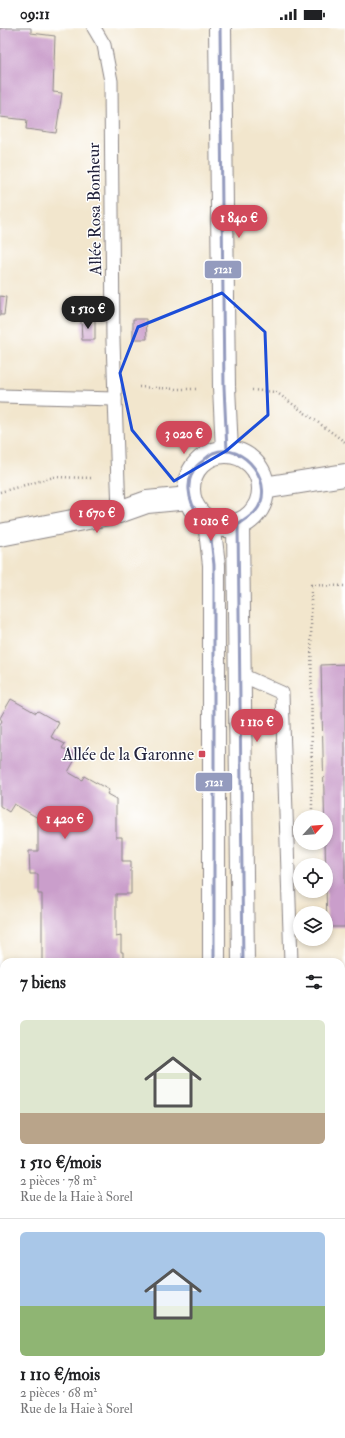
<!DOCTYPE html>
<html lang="fr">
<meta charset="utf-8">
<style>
body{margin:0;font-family:"IM FELL Double Pica",serif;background:#f6f6f6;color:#202124;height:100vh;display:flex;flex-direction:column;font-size:15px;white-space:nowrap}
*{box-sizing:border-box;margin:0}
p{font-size:13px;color:#757577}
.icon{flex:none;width:22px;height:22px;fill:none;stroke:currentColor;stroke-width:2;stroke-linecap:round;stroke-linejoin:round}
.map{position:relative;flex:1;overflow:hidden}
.side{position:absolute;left:0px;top:930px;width:345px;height:480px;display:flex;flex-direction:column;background:#fff;border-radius:12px 12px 0 0;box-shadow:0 2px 6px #0003}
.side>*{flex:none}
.needle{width:26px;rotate:64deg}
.controls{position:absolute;left:293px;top:782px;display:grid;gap:8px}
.controls a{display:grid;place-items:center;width:40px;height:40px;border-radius:50%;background:#fff;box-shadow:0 2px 6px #0003;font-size:20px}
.price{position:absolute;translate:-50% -34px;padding:0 9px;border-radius:14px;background:#d1495b;color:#fff;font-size:13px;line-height:26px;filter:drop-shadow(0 1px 2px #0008)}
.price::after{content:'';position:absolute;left:50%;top:24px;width:12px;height:9px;margin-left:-6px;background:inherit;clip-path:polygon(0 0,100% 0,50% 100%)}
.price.active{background:#222;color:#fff}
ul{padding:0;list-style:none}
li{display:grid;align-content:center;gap:8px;height:212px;padding:0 20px}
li+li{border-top:1px solid #e0e0e0}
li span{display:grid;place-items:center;height:124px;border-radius:6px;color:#555}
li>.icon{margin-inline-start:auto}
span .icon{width:72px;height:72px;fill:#fffc;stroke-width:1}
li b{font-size:17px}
h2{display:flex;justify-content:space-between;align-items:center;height:48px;padding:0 20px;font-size:17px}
.status{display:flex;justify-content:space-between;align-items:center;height:28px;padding:0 20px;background:#fff;direction:ltr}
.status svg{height:11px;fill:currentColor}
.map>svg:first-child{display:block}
.building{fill:#ca9ecb}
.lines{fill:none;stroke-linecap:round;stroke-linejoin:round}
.service-casing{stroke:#8a8484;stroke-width:15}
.minor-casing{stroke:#8a8484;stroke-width:24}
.path{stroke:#8a8484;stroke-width:2.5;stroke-dasharray:1 3;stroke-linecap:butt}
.service{stroke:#fff;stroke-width:13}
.minor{stroke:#fff;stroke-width:22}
.bus-1-casing{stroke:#fff;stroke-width:6}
.bus-1{stroke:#949bbe;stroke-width:3}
.marked{fill:none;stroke:#1d4ed8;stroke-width:3;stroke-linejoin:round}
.poi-dot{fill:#d1495b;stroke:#fff;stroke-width:1.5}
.labels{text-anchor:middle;stroke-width:3;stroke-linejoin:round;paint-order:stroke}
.street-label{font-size:17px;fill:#22223b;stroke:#fff}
.poi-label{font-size:17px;fill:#22223b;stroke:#fff;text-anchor:end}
.line-badge{stroke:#fff;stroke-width:1.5}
.badge-label{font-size:11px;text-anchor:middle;font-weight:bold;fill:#fff}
</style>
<div class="status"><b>09:11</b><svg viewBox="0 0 49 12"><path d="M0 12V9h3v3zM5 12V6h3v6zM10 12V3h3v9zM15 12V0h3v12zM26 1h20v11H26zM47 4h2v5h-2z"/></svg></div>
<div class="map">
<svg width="345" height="1410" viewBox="0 0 345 1410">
<rect width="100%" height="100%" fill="#fff"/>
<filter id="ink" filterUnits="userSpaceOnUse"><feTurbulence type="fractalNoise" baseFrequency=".025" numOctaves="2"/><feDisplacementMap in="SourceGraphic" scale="8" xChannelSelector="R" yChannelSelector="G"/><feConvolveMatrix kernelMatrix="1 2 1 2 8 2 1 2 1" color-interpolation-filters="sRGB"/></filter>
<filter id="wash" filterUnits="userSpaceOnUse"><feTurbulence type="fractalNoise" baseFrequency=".012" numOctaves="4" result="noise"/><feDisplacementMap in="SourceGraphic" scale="16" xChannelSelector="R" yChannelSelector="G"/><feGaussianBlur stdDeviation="0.9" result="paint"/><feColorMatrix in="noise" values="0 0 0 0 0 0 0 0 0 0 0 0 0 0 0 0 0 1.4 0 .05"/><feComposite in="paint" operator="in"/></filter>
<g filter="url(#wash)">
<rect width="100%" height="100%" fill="#f2e6cd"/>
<g id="blocks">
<g class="building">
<path d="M0,0h31v5l24,3 -2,56 9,1 -6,40 -30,-4 1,-9 -27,-3z"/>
<path d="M0,268l6,1 -2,18h-4z"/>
<path d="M133,291h13l1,20h-14z"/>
<path d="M81,292h14v20h-13z"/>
<path d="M345,636v263h-18l-6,-262z"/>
<path d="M11,671l25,14 2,-2 21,12 -8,14 14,7 -3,4 15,8 -9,16 14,8 2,-4 25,14 -2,4 9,5v38h6v24h9v33h-15v43l5,-1v16h2v10h-81v-68h-4v-20h-8l-1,-23h9v-33l-24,-14 -5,8 -9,-6v-82l2,-3 -2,-3z"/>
<rect x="0" y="943" width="4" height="69"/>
<rect x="341" y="990" width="4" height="129"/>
<path d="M0,1112h4l-1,72h-3z"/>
<rect x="341" y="1238" width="4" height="80"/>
<path d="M4,1324v82h43l-5,4h-20l-1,-2 -2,2h-19v-82z"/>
</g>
</g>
</g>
<g filter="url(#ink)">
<use href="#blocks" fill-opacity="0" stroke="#8a8484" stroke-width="1"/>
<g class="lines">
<g class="service-casing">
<g id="service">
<path d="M94,0l10,17 7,36 2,260 6,171"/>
<path d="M0,368l115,3"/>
<path d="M239,646l43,19 9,269"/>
<path d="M341,1182h4"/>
</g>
</g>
<g class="minor-casing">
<g id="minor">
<path d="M220,0l4,359 3,64"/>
<circle cx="226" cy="461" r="37"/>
<path d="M263,460l82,-13"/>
<path d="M209,494l5,43v397"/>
<path d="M238,497l5,437"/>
<path d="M0,507l119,-23 28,-10 42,-4"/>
<path d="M300,1406l2,4"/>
<path d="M189,1410l2,-4"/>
</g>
</g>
<g class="path">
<path d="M139,359l37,2h20"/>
<path d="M252,362l24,2 69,50"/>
<path d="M0,464l54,-15 39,1"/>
<path d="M312,789l-1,-232 34,1"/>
<path d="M0,1057h4"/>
<path d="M341,1381l4,7"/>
<path d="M341,1406l2,4"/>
</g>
<use href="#service" class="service"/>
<use href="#minor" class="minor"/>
<g class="bus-1-casing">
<g id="bus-1">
<path d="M220,0l4,359 3,64"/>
<path d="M214,934v-397l-5,-43c-13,-7 -19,-18 -20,-32 -1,-12 4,-23 14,-29 3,-3 6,-6 10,-8 31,-13 65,33 42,59 -5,5 -12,9 -17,13l5,437"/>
</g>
</g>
<use href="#bus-1" class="bus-1"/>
</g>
</g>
<path class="marked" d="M222,265l43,39 3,83 -42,36 -52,30 -42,-51 -12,-57 18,-46z"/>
<rect class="poi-dot" x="198" y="722" width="8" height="8" rx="2"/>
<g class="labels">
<g class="street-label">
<text transform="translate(94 181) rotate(-91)" y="6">Allée Rosa Bonheur</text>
</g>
<g class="poi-label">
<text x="194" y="732">Allée de la Garonne</text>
</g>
</g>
<g class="line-badge">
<rect x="204" y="232" width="38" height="19" rx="4" fill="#949bbe"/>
<rect x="195" y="744" width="38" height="20" rx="4" fill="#949bbe"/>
</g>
<g class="badge-label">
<text x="223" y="245">5121</text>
<text x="214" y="758">5121</text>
</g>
</svg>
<div class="controls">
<a><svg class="needle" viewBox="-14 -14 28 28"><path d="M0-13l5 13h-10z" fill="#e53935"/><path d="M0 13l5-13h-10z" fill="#757577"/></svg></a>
<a><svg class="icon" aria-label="locate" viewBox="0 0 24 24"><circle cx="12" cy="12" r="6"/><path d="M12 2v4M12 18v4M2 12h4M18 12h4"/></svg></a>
<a><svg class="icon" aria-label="layers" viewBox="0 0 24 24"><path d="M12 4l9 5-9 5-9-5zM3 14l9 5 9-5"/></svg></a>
</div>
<b class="price" style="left:239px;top:211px">1 840 €</b>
<b class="price active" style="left:88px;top:302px">1 510 €</b>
<b class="price" style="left:184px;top:427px">3 020 €</b>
<b class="price" style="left:97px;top:506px">1 670 €</b>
<b class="price" style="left:211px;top:514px">1 010 €</b>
<b class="price" style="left:257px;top:715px">1 110 €</b>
<b class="price" style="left:65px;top:812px">1 420 €</b>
<section class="side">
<h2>7 biens<svg class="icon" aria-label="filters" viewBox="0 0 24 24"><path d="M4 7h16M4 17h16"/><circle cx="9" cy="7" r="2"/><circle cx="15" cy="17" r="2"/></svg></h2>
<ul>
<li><span style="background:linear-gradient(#dfe7d0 75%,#b9a48a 0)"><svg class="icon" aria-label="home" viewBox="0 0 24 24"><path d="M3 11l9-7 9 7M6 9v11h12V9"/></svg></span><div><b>1 510 €/mois</b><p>2 pièces · 78 m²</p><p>Rue de la Haie à Sorel</p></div></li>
<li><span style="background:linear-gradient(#a9c7e8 60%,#8fb573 0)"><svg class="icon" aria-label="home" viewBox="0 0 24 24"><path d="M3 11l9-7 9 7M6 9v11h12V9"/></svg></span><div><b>1 110 €/mois</b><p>2 pièces · 68 m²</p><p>Rue de la Haie à Sorel</p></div></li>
</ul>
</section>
</div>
